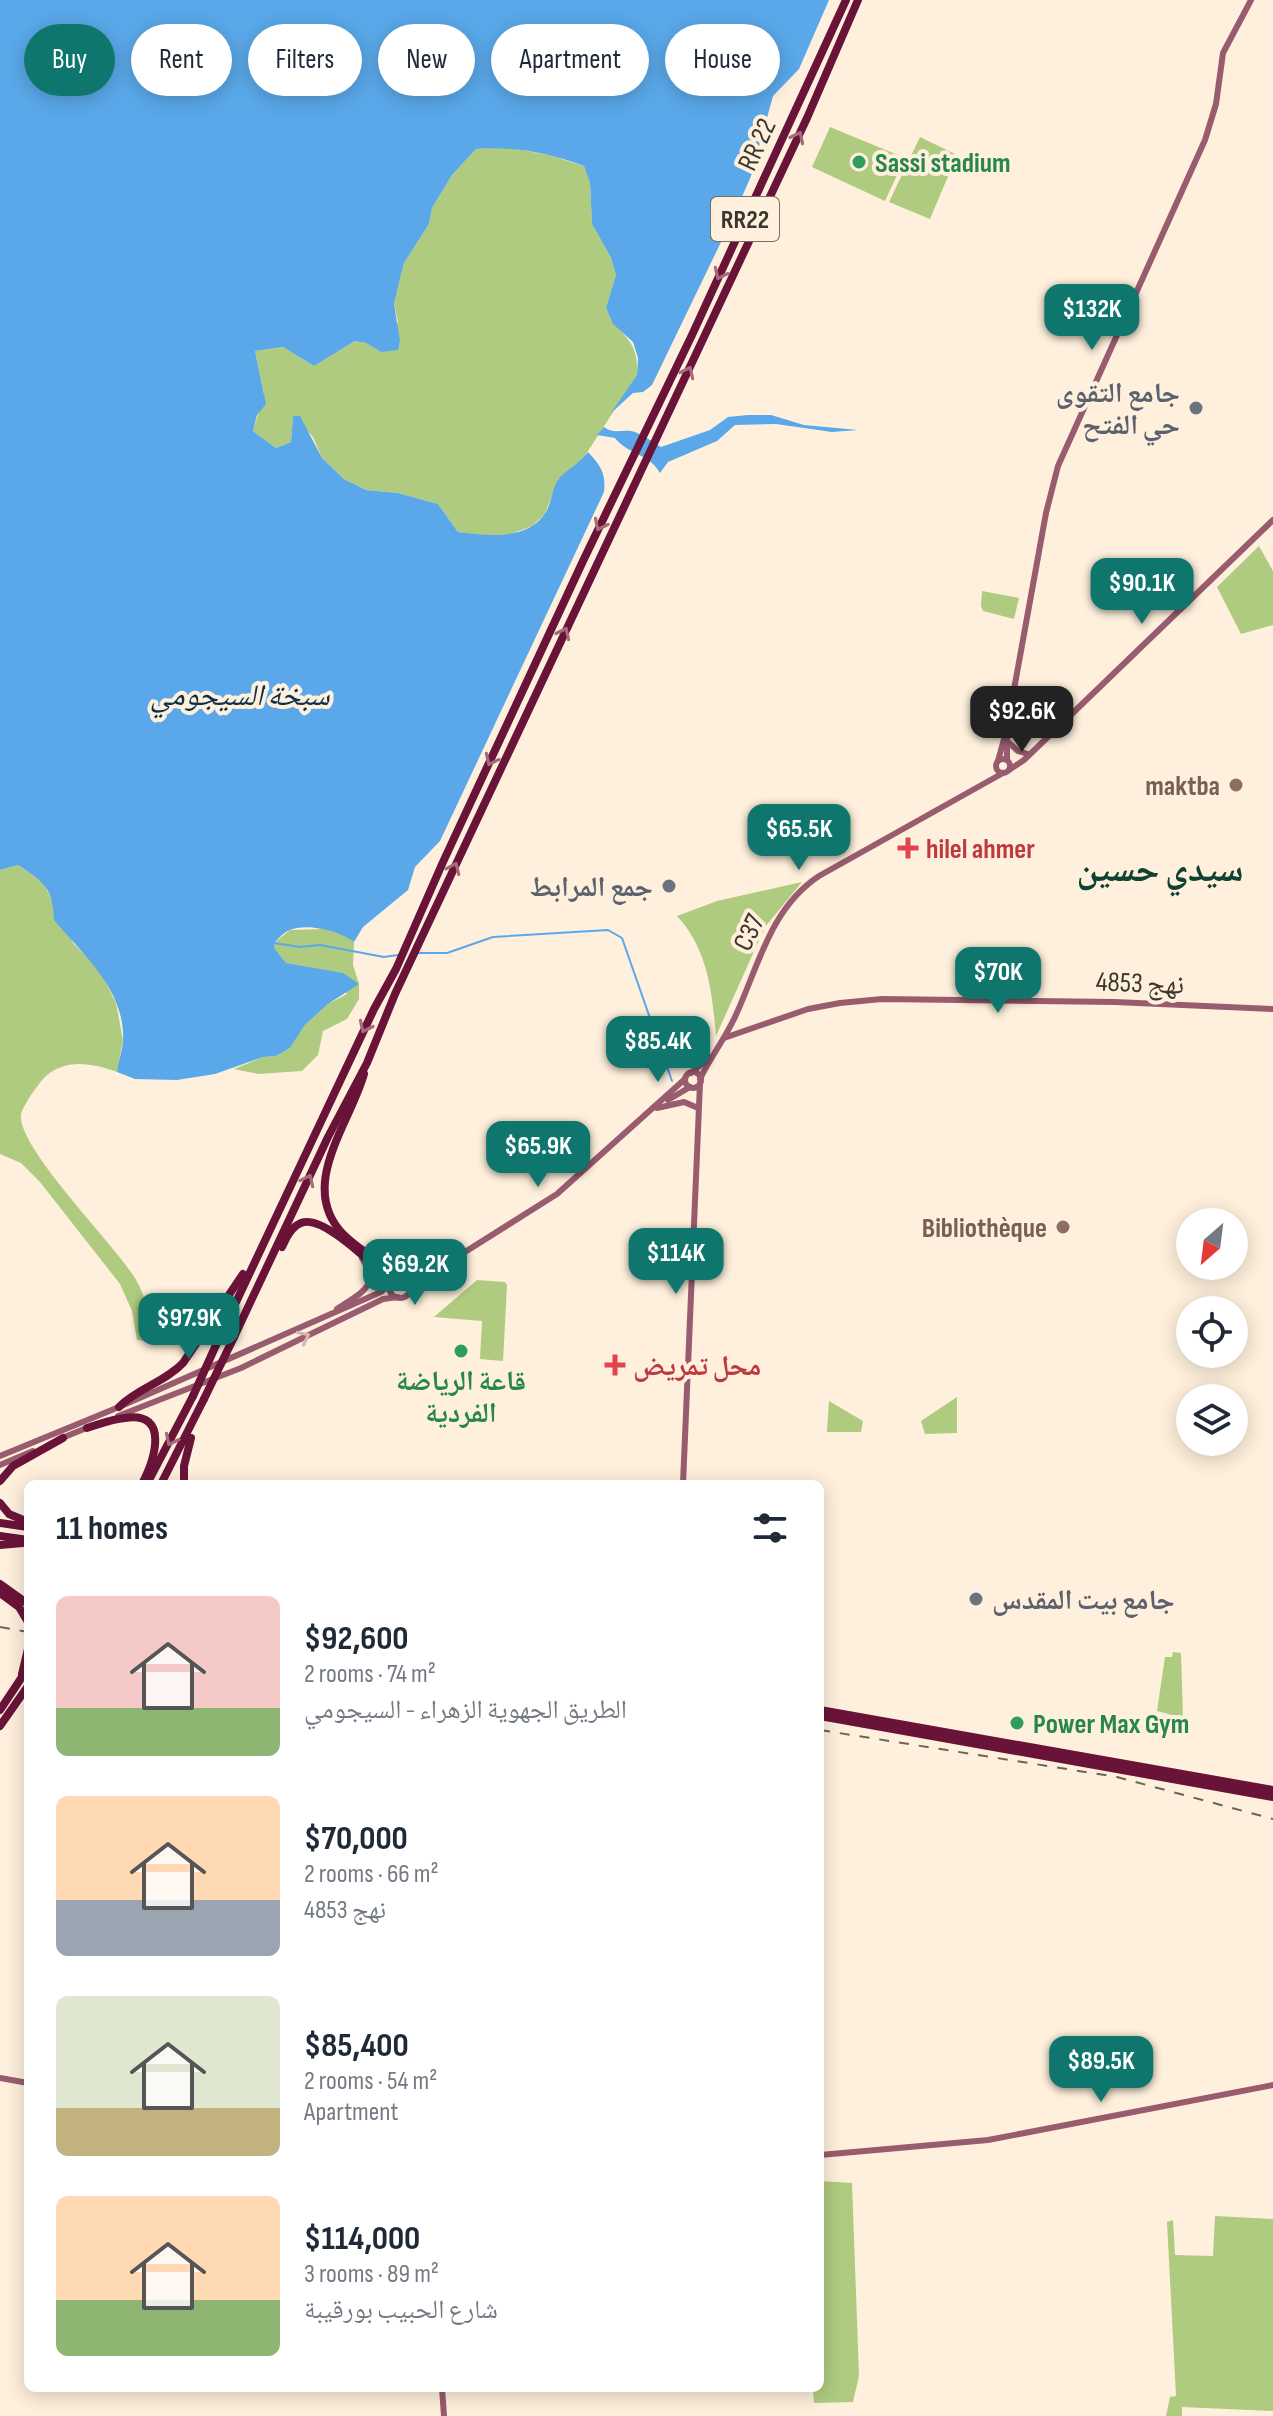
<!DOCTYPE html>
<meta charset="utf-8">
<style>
body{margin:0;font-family:"Sofia Sans Condensed","Noto Naskh Arabic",sans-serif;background:#f6f6f7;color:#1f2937;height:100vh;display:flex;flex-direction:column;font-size:30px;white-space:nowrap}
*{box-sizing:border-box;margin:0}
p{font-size:26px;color:#747a83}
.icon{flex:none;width:44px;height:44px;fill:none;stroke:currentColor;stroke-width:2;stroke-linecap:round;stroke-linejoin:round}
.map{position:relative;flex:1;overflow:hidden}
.details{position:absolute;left:24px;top:1480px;width:800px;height:912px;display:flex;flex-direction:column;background:#fff;border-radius:12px;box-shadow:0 4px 20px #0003}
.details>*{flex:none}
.top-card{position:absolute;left:24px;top:24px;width:800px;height:72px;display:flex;gap:16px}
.needle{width:52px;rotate:208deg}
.controls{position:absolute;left:1176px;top:1208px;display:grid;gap:16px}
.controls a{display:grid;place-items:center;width:72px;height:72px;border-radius:50%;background:#fff;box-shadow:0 4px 20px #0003;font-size:40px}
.price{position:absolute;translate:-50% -68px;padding:0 18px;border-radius:16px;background:#0f766e;color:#fff;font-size:26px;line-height:52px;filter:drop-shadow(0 2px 4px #0008)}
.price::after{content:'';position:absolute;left:50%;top:48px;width:24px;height:18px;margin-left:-12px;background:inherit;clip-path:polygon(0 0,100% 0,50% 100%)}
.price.active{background:#222;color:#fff}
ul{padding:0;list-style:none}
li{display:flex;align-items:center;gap:24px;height:200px;padding:0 32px}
li span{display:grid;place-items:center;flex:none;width:224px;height:160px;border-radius:12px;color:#555}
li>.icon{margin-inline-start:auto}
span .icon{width:96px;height:96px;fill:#fffc;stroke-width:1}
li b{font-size:34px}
h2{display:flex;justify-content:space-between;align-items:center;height:96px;padding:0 32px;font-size:34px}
.pill{padding:0 28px;border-radius:36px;background:#fff;box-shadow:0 4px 20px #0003;font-size:28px;line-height:72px}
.pill.active{background:#0f766e;color:#fff}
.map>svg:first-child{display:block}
.green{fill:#afcb7f}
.water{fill:#5aa8e9}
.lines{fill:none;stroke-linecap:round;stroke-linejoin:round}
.stream{stroke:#5aa8e9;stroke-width:2}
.secondary{stroke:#995c6f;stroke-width:6}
.highway{stroke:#6a1339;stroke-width:8}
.rail{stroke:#6b6459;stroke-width:2;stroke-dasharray:10 10;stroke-linecap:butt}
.highway-bridge{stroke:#6a1339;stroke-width:8}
.oneway{stroke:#a56b7a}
.oneway2{stroke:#d6b5b0}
.leisure-dot{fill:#2e9e5b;stroke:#fef0dc;stroke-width:3}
.worship-dot{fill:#6b7280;stroke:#fef0dc;stroke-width:3}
.education-dot{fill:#8d6e63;stroke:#fef0dc;stroke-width:3}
.health-dot{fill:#e0444e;stroke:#fef0dc;stroke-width:3}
.labels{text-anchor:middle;stroke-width:8;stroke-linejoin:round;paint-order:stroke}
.shield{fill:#fef0dc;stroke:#766e62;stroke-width:2}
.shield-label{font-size:26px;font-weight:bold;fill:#3b362e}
.street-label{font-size:28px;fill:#3b362e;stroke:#fef0dc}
.leisure-label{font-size:28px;font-weight:bold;fill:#27864d;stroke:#fef0dc;text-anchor:start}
.worship-label{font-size:28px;font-weight:bold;fill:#5b616d;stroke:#fef0dc;text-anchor:end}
.education-label{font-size:28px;font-weight:bold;fill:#785e54;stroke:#fef0dc;text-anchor:end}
.health-label{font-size:28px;font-weight:bold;fill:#be3a42;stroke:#fef0dc;text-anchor:start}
.water-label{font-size:30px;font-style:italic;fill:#0d2e48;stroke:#fef0dc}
.district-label{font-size:36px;font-weight:bold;fill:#0f4232;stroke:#fef0dc}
</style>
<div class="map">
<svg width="1273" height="2416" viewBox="0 0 1273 2416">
<rect width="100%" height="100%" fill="#fef0dc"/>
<g class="green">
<path d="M830,127l75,31 -20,43 -73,-34z"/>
<path d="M920,137l37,18 -27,64 -41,-17z"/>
<path d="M508,147l44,9 32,10 6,17 2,41 19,34 5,17 -10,34c14,30 33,27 31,66l-58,90 -21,14 -13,35 -13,12 -21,8 -29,2 -24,-4 -20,-28 -40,-11 -32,-3 -22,-11 -22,-21 -9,-21 -20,-21 -2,26 -15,6 -23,-17 11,-37 -9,-43 28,-4 31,19 41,-25 11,2 15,9 17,-30 -4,-18 10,-41 25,-39 3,-16 20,-33 24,-26z"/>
<path d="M1259,546l14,25v54l-32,9 -24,-47z"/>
<path d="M982,591l37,7 -5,21 -31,-8 -2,-5z"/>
<path d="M18,865l25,17 30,61 26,26 17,34 7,37 -6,32c-23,-8 -48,-14 -70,3 -6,5 -25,31 -26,40 -4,32 94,130 114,163 11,19 17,42 19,64l-17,-2 -5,-29 -12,-27 -80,-102 -19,-19 -21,-9v-284z"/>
<path d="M802,882l-37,45 -49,109c-4,-44 -8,-87 -39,-120l40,-15z"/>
<path d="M325,929l19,5 10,8 -1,23 6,19v15l-12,20 -24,12 -5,24 -16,16 -44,3 -24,-5 29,-12 13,-1 14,-8 15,-23 23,-21 19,-10 -20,-23 -41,-8 -11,-14 -1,-6 16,-13z"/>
<path d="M477,1280l28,2 2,3 -4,76 -23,-2 2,-38 -48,-4z"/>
<path d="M957,1397v36l-32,1 -4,-13z"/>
<path d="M829,1401l34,20 -2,11h-34z"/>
<path d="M1173,1652l8,1 2,65 -26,-7 8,-54h7z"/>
<path d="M820,2181l32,2 7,193 -6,26 -39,1 -1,-12 -6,-1 13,-2z"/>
<path d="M1215,2216l58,3v192l-91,-4v9h-16l4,-19 6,-1 -9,-174 6,-2 2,35 38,1z"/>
</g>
<g class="water">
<path d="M0,0h829l-30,69 -26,27 -22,80 -16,37 -83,172 -9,7 -10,1 -22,20 26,-38 1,-17 -5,-16 -20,-18 -7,-16 10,-33 -5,-17 -19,-34 -2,-41 -6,-17c-36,-13 -70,-20 -108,-17l-24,26 -20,33 -3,16 -25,39 -10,41 6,37 -2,9 -17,2 -15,-9 -11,-2 -41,25 -31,-19 -28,4 11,53 -9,11 -4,16 23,17 15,-6 2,-26h7l22,42 22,21 22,11 32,3 40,11 20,28c28,4 70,9 88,-20 6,-10 6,-26 14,-35 10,-9 20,-14 28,-25 13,14 18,21 16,40l-164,349 -25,26 -7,23 -45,37 -9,15c-14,-11 -47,-19 -64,-12 -6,2 -12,9 -16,13l1,6 11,14 57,10 16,11 -31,20 -23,21 -15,23 -14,8 -13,1 -48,17 -38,6 -42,-1 -18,-7c1,-10 5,-20 6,-30 3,-52 -40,-87 -69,-122 -1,-32 -10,-38 -36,-55l-18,5z"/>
<path d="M748,415h23l33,10 54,5 -26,2 -56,-8 -41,1 -18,16 -49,21 -8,11c-10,-19 -33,-19 -45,-35l-18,-3 7,-8c10,7 16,3 27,4 8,1 22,11 30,16l49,-17 18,-13z"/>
</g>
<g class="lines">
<g class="stream">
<path d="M274,943l26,4 20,-2 64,12 14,-2"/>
<path d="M417,953h30l46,-16 115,-7 14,8 50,143"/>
</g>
<g class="secondary">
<path d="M1008,742l10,9 10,3"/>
<circle cx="1003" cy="766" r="7"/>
<path d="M1007,760v-24"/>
<path d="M998,761l9,-33 39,-215 12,-47 147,-326 11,-36 7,-51 28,-53"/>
<path d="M1009,770l15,-10 249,-240"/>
<path d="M724,1038l84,-29 32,-6 42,-4 233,3 158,7"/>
<circle cx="693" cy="1080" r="8"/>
<path d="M691,1073l19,-16"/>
<path d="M700,1079c10,-21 24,-39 34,-60 24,-50 35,-110 85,-143l184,-103"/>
<path d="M668,1100l22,-13"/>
<path d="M657,1108l27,-6 14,6"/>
<circle cx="400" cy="1287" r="11"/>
<path d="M409,1292l21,-18 127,-80 128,-115"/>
<path d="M337,1309c21,-15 45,-21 25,-51"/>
<path d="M118,1416l123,-48 142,-69 15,-2"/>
<path d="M62,1438l27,-11"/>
<path d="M0,1456l119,-49 262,-115 9,-8"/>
<path d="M0,1465l33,-14"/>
<path d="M683,1484l17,-401"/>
<path d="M0,2078l28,5"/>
<path d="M820,2155l168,-15 285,-55"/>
<path d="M442,2388l2,28"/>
</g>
<g class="highway">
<path d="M364,1074c-14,50 -67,112 -21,160 17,17 40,30 60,43"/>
<path d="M282,1247c4,-9 9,-20 19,-24 21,-9 67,38 83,51l6,10"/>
<path d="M221,1334l153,-325 22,-40 47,-107 140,-301 109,-226 154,-335"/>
<path d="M234,1337l94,-200 39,-74 28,-69 412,-876 51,-118"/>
<path d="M119,1407c19,-19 46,-25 64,-44l60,-89"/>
<path d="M87,1428c13,-4 25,-9 38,-10 46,-7 29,43 17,66"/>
<path d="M0,1481l13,-15 50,-28"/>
<path d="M147,1484l46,-88"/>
<path d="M161,1484l43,-85"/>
<path d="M184,1484v-18l7,-28"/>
<path d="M0,1503l9,11 19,8"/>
<path d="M0,1523l28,4"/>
<path d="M0,1536l28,4"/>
<path d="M0,1545l23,-2"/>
<path d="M0,1584l28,20"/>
<path d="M0,1593l19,14 9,15"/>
<path d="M22,1674l6,-25"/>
<path d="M0,1710l28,-42"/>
<path d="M820,1710l453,80"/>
<path d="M820,1716l453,81"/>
<path d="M0,1726l28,-40"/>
</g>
<g class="rail">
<path d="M0,1627l28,5"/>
<path d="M820,1730l297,47 156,42"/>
</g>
<g class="highway-bridge">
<path d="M193,1396l28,-62"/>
<path d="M204,1399l30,-62"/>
</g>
</g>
<defs><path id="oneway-chevron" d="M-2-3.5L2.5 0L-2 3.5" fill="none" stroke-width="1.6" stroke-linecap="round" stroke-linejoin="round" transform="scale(2)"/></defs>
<g class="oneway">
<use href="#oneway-chevron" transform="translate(798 137) rotate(-64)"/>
<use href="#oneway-chevron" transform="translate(720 274) rotate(115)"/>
<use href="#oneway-chevron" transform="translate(688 372) rotate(-65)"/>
<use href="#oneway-chevron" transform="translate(600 525) rotate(116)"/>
<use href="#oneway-chevron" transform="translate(564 633) rotate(-64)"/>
<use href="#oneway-chevron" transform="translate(491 760) rotate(115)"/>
<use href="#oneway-chevron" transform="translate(454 868) rotate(-66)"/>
<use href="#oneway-chevron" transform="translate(365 1027) rotate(116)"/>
<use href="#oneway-chevron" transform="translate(308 1180) rotate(-65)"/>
<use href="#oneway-chevron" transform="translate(171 1440) rotate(116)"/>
</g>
<use class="oneway2" href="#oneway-chevron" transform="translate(304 1337) rotate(-26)"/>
<g class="leisure-dot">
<circle cx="859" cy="162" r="8"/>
<circle cx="461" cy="1351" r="8"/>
<circle cx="1017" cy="1723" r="8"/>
</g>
<g class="worship-dot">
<circle cx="1196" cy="408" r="8"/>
<circle cx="669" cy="886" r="8"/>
<circle cx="976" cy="1599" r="8"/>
</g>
<g class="education-dot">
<circle cx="1236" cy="785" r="8"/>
<circle cx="1063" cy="1227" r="8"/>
</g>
<g class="health-dot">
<path d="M904 836h8v8h8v8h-8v8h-8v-8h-8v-8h8z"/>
<path d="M611 1353h8v8h8v8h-8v8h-8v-8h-8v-8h8z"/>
</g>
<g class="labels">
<rect class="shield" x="711" y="197" width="68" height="44" rx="6"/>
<g class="shield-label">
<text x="745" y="228">RR22</text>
</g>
<g class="street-label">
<text transform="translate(756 144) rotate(-65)" y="10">RR 22</text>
<text transform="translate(748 932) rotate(-64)" y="10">C37</text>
<text transform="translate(1140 982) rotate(2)" y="10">نهج 4853</text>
</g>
<g class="leisure-label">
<text x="875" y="172">Sassi stadium</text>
<text x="461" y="1390" text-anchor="middle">قاعة الرياضة<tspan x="461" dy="32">الفردية</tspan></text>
<text x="1033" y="1733">Power Max Gym</text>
</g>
<g class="worship-label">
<text x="1180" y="402">جامع التقوى<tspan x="1180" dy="32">حي الفتح</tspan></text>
<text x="653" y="896">جمع المرابط</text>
<text x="992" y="1609" text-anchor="start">جامع بيت المقدس</text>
</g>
<g class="education-label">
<text x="1220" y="795">maktba</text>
<text x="1047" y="1237">Bibliothèque</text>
</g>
<g class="health-label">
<text x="926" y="858">hilel ahmer</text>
<text x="633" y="1375">محل تمريض</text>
</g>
<g class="water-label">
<text x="240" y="705">سبخة السيجومي</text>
</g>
<g class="district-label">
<text x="1160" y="881">سيدي حسين</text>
</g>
</g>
</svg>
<div class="controls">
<a><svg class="needle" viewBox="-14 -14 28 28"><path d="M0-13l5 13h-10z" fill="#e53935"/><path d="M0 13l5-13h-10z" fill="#747a83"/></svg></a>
<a><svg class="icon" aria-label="locate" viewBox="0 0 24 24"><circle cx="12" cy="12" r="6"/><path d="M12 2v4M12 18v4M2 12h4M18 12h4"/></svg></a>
<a><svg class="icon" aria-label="layers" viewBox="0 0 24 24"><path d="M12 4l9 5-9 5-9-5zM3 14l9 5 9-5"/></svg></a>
</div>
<b class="price" style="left:1092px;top:352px">$132K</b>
<b class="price" style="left:1142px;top:626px">$90.1K</b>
<b class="price active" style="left:1022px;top:754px">$92.6K</b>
<b class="price" style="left:799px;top:872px">$65.5K</b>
<b class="price" style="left:998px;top:1015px">$70K</b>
<b class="price" style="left:658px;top:1084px">$85.4K</b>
<b class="price" style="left:538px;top:1189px">$65.9K</b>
<b class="price" style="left:676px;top:1296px">$114K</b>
<b class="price" style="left:415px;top:1307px">$69.2K</b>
<b class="price" style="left:189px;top:1361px">$97.9K</b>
<b class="price" style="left:1101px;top:2104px">$89.5K</b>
<div class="top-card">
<a class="pill active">Buy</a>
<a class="pill">Rent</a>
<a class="pill">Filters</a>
<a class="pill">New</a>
<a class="pill">Apartment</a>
<a class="pill">House</a>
</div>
<section class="details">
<h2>11 homes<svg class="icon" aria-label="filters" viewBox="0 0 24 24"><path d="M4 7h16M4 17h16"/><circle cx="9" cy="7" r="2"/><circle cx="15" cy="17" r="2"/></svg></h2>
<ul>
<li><span style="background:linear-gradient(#f6c9c9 70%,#8fb573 0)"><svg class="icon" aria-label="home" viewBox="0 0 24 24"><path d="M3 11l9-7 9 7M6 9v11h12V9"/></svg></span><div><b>$92,600</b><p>2 rooms · 74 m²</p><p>الطريق الجهوية الزهراء - السيجومي</p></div></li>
<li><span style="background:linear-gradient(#ffd9b3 65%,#9aa5b1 0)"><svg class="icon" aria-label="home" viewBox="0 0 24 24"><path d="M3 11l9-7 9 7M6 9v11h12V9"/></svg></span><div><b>$70,000</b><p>2 rooms · 66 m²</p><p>نهج 4853</p></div></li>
<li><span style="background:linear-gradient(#dfe7d0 70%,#c2b280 0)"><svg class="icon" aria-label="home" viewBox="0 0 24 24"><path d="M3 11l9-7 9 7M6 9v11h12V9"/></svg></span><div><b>$85,400</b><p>2 rooms · 54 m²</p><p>Apartment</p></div></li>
<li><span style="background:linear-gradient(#ffd9b3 65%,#8fb573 0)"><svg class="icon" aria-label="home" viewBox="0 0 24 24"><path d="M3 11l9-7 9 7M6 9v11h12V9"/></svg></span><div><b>$114,000</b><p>3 rooms · 89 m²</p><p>شارع الحبيب بورقيبة</p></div></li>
</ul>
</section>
</div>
